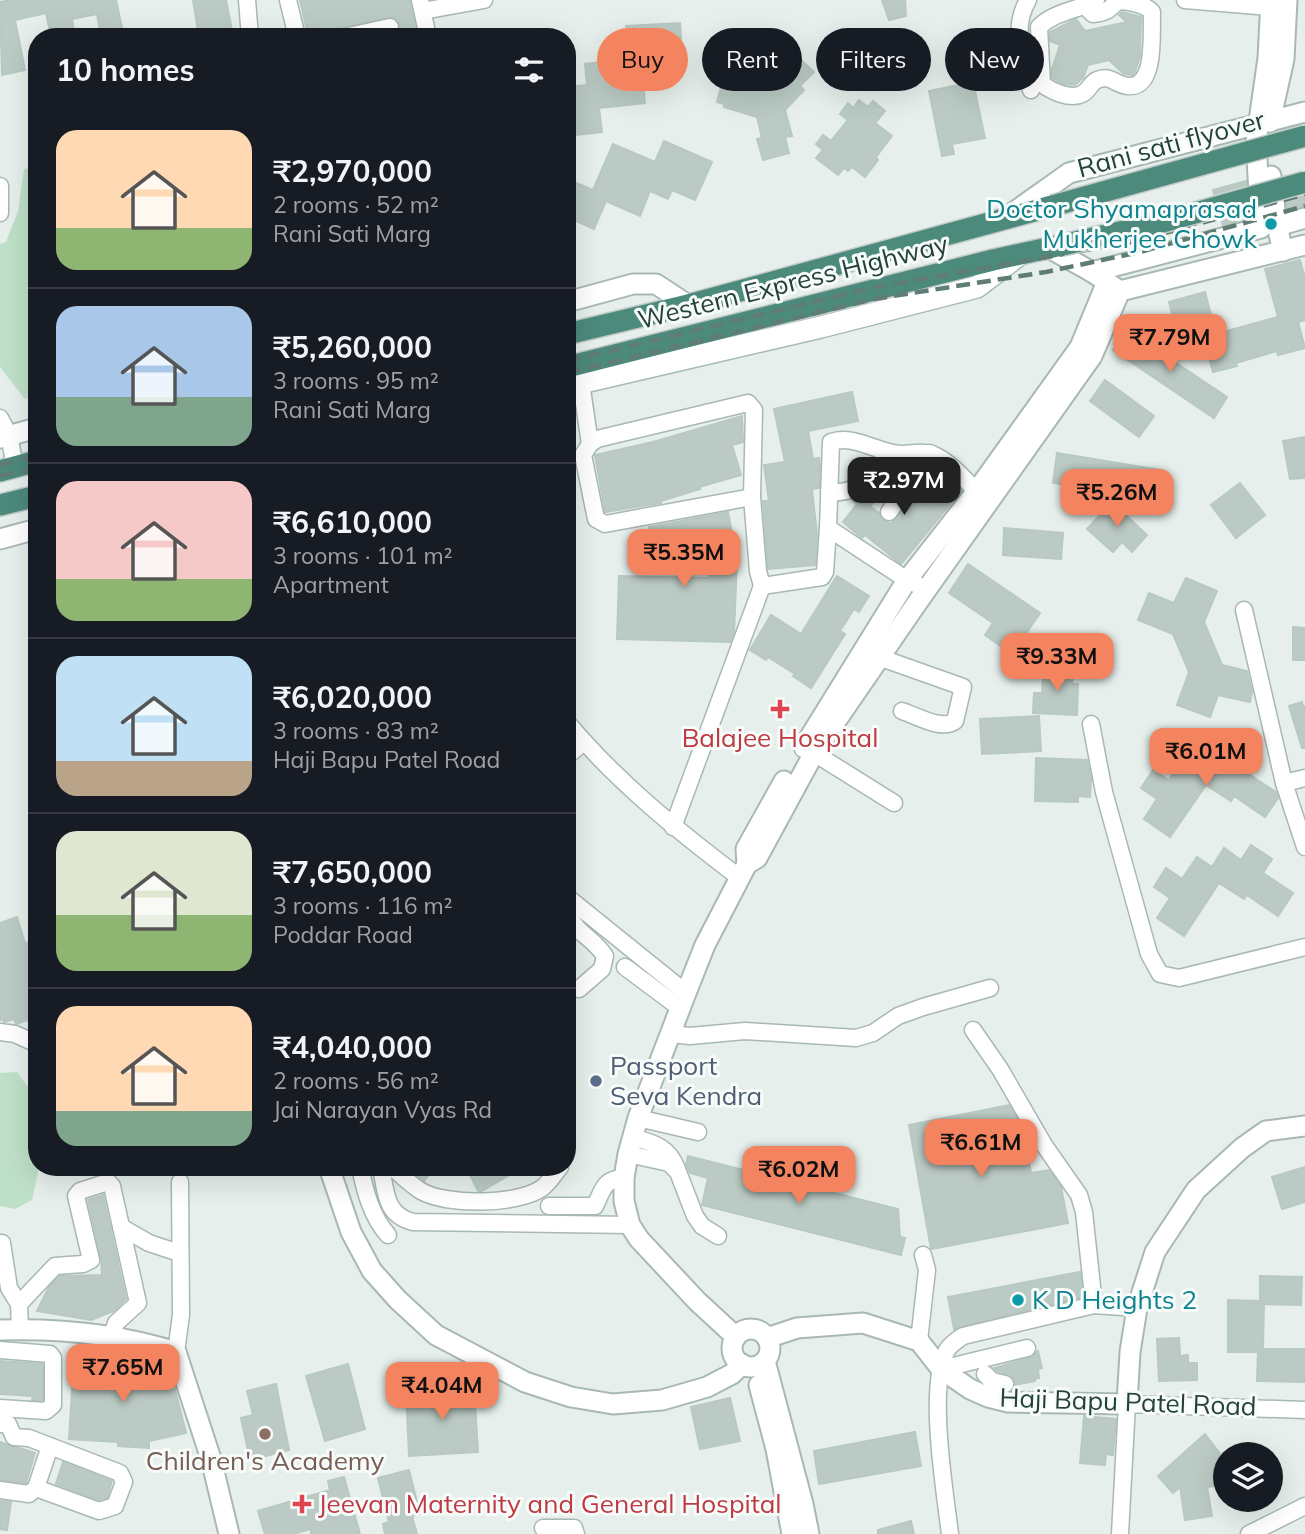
<!DOCTYPE html>
<meta charset="utf-8">
<style>
body{margin:0;font-family:Mulish,sans-serif;background:#242831;color:#f1f3f6;height:100vh;display:flex;flex-direction:column;font-size:26px;white-space:nowrap}
*{box-sizing:border-box;margin:0}
p{font-size:23px;color:#9ea1a6}
.icon{flex:none;width:38px;height:38px;fill:none;stroke:currentColor;stroke-width:2;stroke-linecap:round;stroke-linejoin:round}
.map{position:relative;flex:1;overflow:hidden}
.drawer{position:absolute;left:28px;top:28px;width:548px;height:1148px;display:flex;flex-direction:column;background:#171b24;border-radius:28px;box-shadow:0 7px 28px #0002}
.drawer>*{flex:none}
.hud{position:absolute;left:597px;top:28px;width:602px;height:63px;display:flex;gap:14px}
.buttons{position:absolute;left:1213px;top:1442px;display:grid;gap:14px}
.buttons a{display:grid;place-items:center;width:70px;height:70px;border-radius:50%;background:#171b24;box-shadow:0 7px 28px #0002;font-size:35px}
.price{position:absolute;translate:-50% -60px;padding:0 16px;border-radius:14px;background:#f4845f;color:#111;font-size:23px;line-height:46px;filter:drop-shadow(0 2px 4px #0008)}
.price::after{content:'';position:absolute;left:50%;top:42px;width:21px;height:16px;margin-left:-10px;background:inherit;clip-path:polygon(0 0,100% 0,50% 100%)}
.price.on{background:#222;color:#fff}
ul{padding:0;list-style:none}
li{display:flex;align-items:center;gap:21px;height:175px;padding:0 28px}
li+li{border-top:2px solid #363941}
li span{display:grid;place-items:center;flex:none;width:196px;height:140px;border-radius:21px;color:#555}
li>.icon{margin-inline-start:auto}
span .icon{width:84px;height:84px;fill:#fffc;stroke-width:1}
li b{font-size:30px}
h2{display:flex;justify-content:space-between;align-items:center;height:84px;padding:0 28px;font-size:30px}
.chip{padding:0 24px;border-radius:32px;background:#171b24;box-shadow:0 7px 28px #0002;font-size:24px;line-height:63px}
.chip.on{background:#f4845f;color:#111}
.map>svg:first-child{display:block}
.green{fill:#bfe0c8}
.water{fill:#8ec9d4}
.building{fill:#bbcac4;stroke:#b8c9c2;stroke-width:2}
.lines{fill:none;stroke-linecap:round;stroke-linejoin:round}
.minor-casing{stroke:#a8b8b2;stroke-width:19}
.tertiary-casing{stroke:#a8b8b2;stroke-width:23}
.secondary-casing{stroke:#a4bbb3;stroke-width:24}
.trunk-casing{stroke:#c2cac8;stroke-width:24}
.minor{stroke:#fff;stroke-width:16}
.tertiary{stroke:#fff;stroke-width:19}
.secondary{stroke:#fff;stroke-width:21}
.trunk{stroke:#4c8a7c;stroke-width:21}
.rail{stroke:#5f7d75;stroke-width:4.5;stroke-dasharray:14 7;stroke-linecap:butt}
.trunk-bridge-casing{stroke:#c2cac8;stroke-width:24;stroke-linecap:butt}
.trunk-bridge{stroke:#4c8a7c;stroke-width:21}
.culture-dot{fill:#0f9aa8;stroke:#f7fbf9;stroke-width:2.5}
.health-dot{fill:#e0444e;stroke:#f7fbf9;stroke-width:2.5}
.service-dot{fill:#5c6f8a;stroke:#f7fbf9;stroke-width:2.5}
.education-dot{fill:#8d6e63;stroke:#f7fbf9;stroke-width:2.5}
.labels{text-anchor:middle;stroke-width:6;stroke-linejoin:round;paint-order:stroke}
.street-label{font-size:26px;fill:#24423a;stroke:#f7fbf9}
.culture-label{font-size:26px;fill:#0d838f;stroke:#f7fbf9;text-anchor:end}
.health-label{font-size:26px;fill:#be3a42;stroke:#f7fbf9}
.service-label{font-size:26px;fill:#4e5e75;stroke:#f7fbf9;text-anchor:start}
.education-label{font-size:26px;fill:#785e54;stroke:#f7fbf9}
</style>
<div class="map">
<svg width="1305" height="1534" viewBox="0 0 1305 1534">
<rect width="100%" height="100%" fill="#e6efeb"/>
<g class="green">
<path d="M37,166v230l-12,3 -25,-32v-123l6,-2 12,-31 6,-42z"/>
<path d="M17,1072l15,21 5,29v45h2l-7,33 -17,9 -15,-3v-133z"/>
</g>
<path class="water" d="M37,274v60c-10,-26 -13,-33 0,-60z"/>
<g class="building">
<path d="M11,0h105l8,37h-23l-4,-23 -25,5 3,18h-24l-5,-24 -31,7 10,50 -23,5 -2,-73z"/>
<path d="M193,0h33l6,30h-4l1,7h-30z"/>
<path d="M300,0h110l7,37h-24l7,-6v-6l-7,-8 -51,10 -6,3 -2,7h-3l-1,-11 -23,5z"/>
<path d="M882,0h23l1,16 -17,4z"/>
<path d="M1122,12l19,5 -1,39 -5,16 -3,3 -8,-1 -15,-14 -21,5 -5,13 -8,7 -11,-1 -12,-6v-9l8,-24 -10,-4v-9l26,-13 9,12 42,-9 -8,-7z"/>
<path d="M680,23l3,46 -41,2 3,32 -46,5 3,24 -35,4v-49l20,-2 -2,-21 43,-5 -2,-33z"/>
<path d="M800,59l14,13 -14,14 4,4 -19,20 7,26 -7,1 4,16 -26,7 -6,-21 5,-1 -5,-21 -33,-10v-3l-7,-2 5,-19 17,5 2,-6 29,8z"/>
<path d="M973,82l12,56 -33,6 2,10 -12,2 -13,-65z"/>
<path d="M859,100l9,7 5,-6 12,10 -10,12 17,13 -16,21 2,3 -13,17 -13,-10 -4,4 -4,-3 -6,7 -22,-17 7,-8 -7,-6 7,-9 8,6 17,-21 -8,-6 8,-11 5,5z"/>
<path d="M664,141l48,21 -17,38 -23,-10 -4,9 -18,-8 -10,25 -34,-15 -12,28 -27,-12v-38l26,11 20,-46 42,18z"/>
<path d="M1246,181v4l-32,9 -1,-4z"/>
<path d="M1305,196v10l-18,4 -1,-9z"/>
<path d="M1248,212v7l-25,6 -2,-6z"/>
<path d="M1300,260l5,18v42l-7,2 7,26 -27,7 -1,-4 -41,12 1,3 -24,6 -8,-29 -24,7 -12,-48 36,-10 11,42 62,-17 -13,-48z"/>
<path d="M1127,330l100,67 -13,21 -101,-68z"/>
<path d="M1105,380l49,36 -15,21 -49,-36z"/>
<path d="M852,392l6,29 -50,10 5,28 6,-1 1,8 -1,22 -7,1 5,46 -2,30 -47,4 -5,-68h6l-5,-36 21,-3 -11,-53z"/>
<path d="M742,416l1,26 -11,3 9,30 -42,12 1,2 -39,12v2l-56,9 -10,-57 58,-13z"/>
<path d="M1305,437v41l-15,1 -7,-38z"/>
<path d="M1057,453l104,17 -4,29 -104,-16z"/>
<path d="M936,468l25,23 -60,73 -36,-29 -3,3 -19,-16 14,-18 -5,-4 13,-6 9,8 -4,4 9,7 4,7 8,4z"/>
<path d="M1240,483l25,32 -29,23 -25,-33z"/>
<path d="M1112,502l35,33 -15,17 -10,-10 -9,10 -26,-23z"/>
<path d="M728,512l9,48 -3,73 -4,9 -113,-3 2,-63 90,2 -7,-37 -49,9 -4,-23z"/>
<path d="M1004,528l59,5 -2,26 -58,-4z"/>
<path d="M968,564l72,49 -28,41 -27,-19 8,-12 -44,-30z"/>
<path d="M837,576l32,20 -10,16 -5,-3 -14,22 5,3 -34,54 -18,-12 2,-2 -27,-17 -2,3 -16,-10 21,-35 30,19z"/>
<path d="M1186,578l31,13 -13,31 18,43 25,6 5,21 -2,10 -32,-7 -8,22 -33,-12 12,-33 -16,-38 -35,-14 11,-27 25,10z"/>
<path d="M1293,627l12,1v32h-12z"/>
<path d="M1047,666l21,1v3h3l2,14h5l-1,31 -44,-2 1,-20h8l1,-15 4,-1z"/>
<path d="M1302,702l1,5 2,-1v42h-3l-13,-42z"/>
<path d="M1039,716l2,35 -59,3 -2,-35z"/>
<path d="M1238,746l21,15 -9,14 26,17 2,6 -13,19 -31,-21 -3,5 -25,-16 -36,52 -26,-18 13,-20 -16,-11 12,-18 16,10 14,-22 16,10 12,-18 17,11z"/>
<path d="M1036,758l51,2 4,19 -1,18 -12,-1v6l-43,-1z"/>
<path d="M1251,845l21,14 -9,14 30,20 -15,23 -31,-21 -3,4 -25,-16 -35,53 -27,-18 13,-20 -16,-11 12,-19 16,11 15,-22 15,10 12,-19 17,12z"/>
<path d="M17,917l8,26 12,-2v76l-21,7 -2,-5 -10,3 -1,-3 -3,1v-97z"/>
<path d="M1009,1105l13,22 9,46 18,-3 12,17 7,36 -137,26 -22,-124z"/>
<path d="M688,1156l210,53 2,28 5,1 -4,17 -199,-50 6,-27 -18,-5 -4,-9z"/>
<path d="M408,1167h27l-11,14z"/>
<path d="M486,1167h37l-41,24h-4l-9,-18z"/>
<path d="M1305,1167v35l-23,7 -10,-32z"/>
<path d="M103,1195l23,104 -12,12 -23,9 -54,-9 12,-24 11,-11 42,-1 -1,-17 -13,-58z"/>
<path d="M1080,1272l3,25 -129,32 -6,-32z"/>
<path d="M1260,1276l42,1 -1,28 -37,-1 -1,45h42v33l-48,-1 1,-29h-30v-52l32,1z"/>
<path d="M1179,1338l1,18 8,-1v8h9v17l-38,1 -2,-42z"/>
<path d="M1038,1351l4,17 -4,1 1,9 -4,1v2l-20,4 -3,-9 -15,-5 -3,-3 35,-10z"/>
<path d="M124,1358l31,2 -2,22 19,-4 14,55 -37,8v7l-31,-2v-4l-49,-3 5,-80 49,4z"/>
<path d="M0,1361l43,3v36h-11l1,-4 -33,-2z"/>
<path d="M348,1364l17,65 -40,12 -19,-65z"/>
<path d="M276,1384l13,66 -39,10 -9,-42 12,-3 -6,-24z"/>
<path d="M474,1387l4,65 -69,4 -3,-65z"/>
<path d="M730,1398l10,43 -40,8 -9,-42z"/>
<path d="M1084,1416l32,3 -3,36 -7,-1 -1,11 -25,-2z"/>
<path d="M915,1432l6,34 -102,18 -5,-33z"/>
<path d="M1205,1434l20,26v25l-18,2 5,29 -27,4 -5,-33 -7,6 -15,-17z"/>
<path d="M0,1442l35,11 -9,30 -26,-3z"/>
<path d="M63,1462l49,19 -5,17 -8,2 -43,-16z"/>
<path d="M409,1470l11,44 -8,2 5,18h-32l-2,-10 6,-2 -11,-44z"/>
<path d="M344,1477l16,57h-49v-5l-18,5h-28l-7,-23 72,-21 -2,-9z"/>
<path d="M0,1501l11,1 -4,28 -7,-1z"/>
<path d="M911,1521l3,13h-36v-4z"/>
</g>
<g class="lines">
<g class="minor-casing">
<g id="minor">
<path d="M247,0l3,37"/>
<path d="M288,0l9,37"/>
<path d="M420,0l8,37"/>
<path d="M1028,0c-17,29 -5,60 3,90"/>
<path d="M1185,0l95,8"/>
<path d="M1085,6l8,8c12,-1 17,-4 24,-13 11,0 28,3 35,11 -1,19 5,77 -24,74 -13,-1 -17,-12 -31,-6 -7,3 -8,11 -15,14 -12,6 -31,-3 -40,-10l-3,-57c16,-16 38,-16 57,-27"/>
<path d="M423,11l61,-11"/>
<path d="M344,37l46,-10"/>
<path d="M0,186v27"/>
<path d="M581,383l9,61"/>
<path d="M0,418l9,17 6,32"/>
<path d="M829,492c28,2 34,-10 51,-29"/>
<path d="M752,497l2,-87 -6,-7 -151,36 -7,5 -7,11 13,64 9,5 147,-27 6,74 4,15 60,-9 3,-5 3,-44"/>
<path d="M889,512l41,-59"/>
<path d="M926,589l-19,-9 -79,-52 3,-86c23,-8 45,10 68,12 10,0 23,-3 33,0 23,10 35,30 53,45"/>
<path d="M1244,610l40,173 21,64"/>
<path d="M870,654l93,33 -8,34c-13,10 -38,-5 -53,-10"/>
<path d="M567,722c50,60 111,109 173,156"/>
<path d="M1091,724l13,68 45,162 11,20 19,4 126,-31"/>
<path d="M803,749l11,4 80,50"/>
<path d="M567,756l17,-14"/>
<path d="M1284,783l21,-5"/>
<path d="M673,827l89,-241"/>
<path d="M567,897l119,96"/>
<path d="M567,897c2,38 20,33 38,59l-3,13 -23,20"/>
<path d="M625,967l55,41"/>
<path d="M973,1030l27,39 44,76 35,50 5,17 10,93"/>
<path d="M0,1032l15,2 22,10"/>
<path d="M671,1034l19,2 55,-5 111,7 17,-5 25,-17 25,-9 67,-19"/>
<path d="M638,1118l60,14"/>
<path d="M632,1137c22,6 37,10 45,32"/>
<path d="M628,1154l41,9 9,9 17,44 7,10 16,10"/>
<path d="M360,1167c5,24 11,49 28,68"/>
<path d="M381,1167c5,25 4,48 32,55l217,3"/>
<path d="M392,1167c9,8 19,18 29,24 26,15 97,14 121,-3 7,-5 13,-15 18,-21"/>
<path d="M549,1206h46c8,-16 8,-27 29,-28"/>
<path d="M121,1227l28,16 30,10"/>
<path d="M2,1243l7,45 10,16"/>
<path d="M20,1329l-1,-25 36,-38 28,-2 8,-4 -15,-64 4,-5 28,-9 4,4 26,117 -22,20 -4,12"/>
<path d="M919,1341l8,-71 -4,-15"/>
<path d="M0,1350l50,4 3,4v47l-7,6 -46,-3"/>
<path d="M176,1352l5,-37 -1,-133"/>
<path d="M941,1369l86,-21"/>
<path d="M985,1374l7,7 13,3"/>
<path d="M0,1424h8l6,13 15,1 91,35 4,9 -9,24 -16,5 -63,-23 -7,6 -29,-4"/>
<path d="M36,1488l14,-42"/>
<path d="M543,1528h31l2,6"/>
<path d="M950,1534c-5,-42 -23,-147 -3,-184 3,-5 10,-10 16,-14l131,-31 43,3"/>
<path d="M1120,1534l7,-130 178,6"/>
<path d="M1249,1534l56,-28"/>
</g>
</g>
<g class="tertiary-casing">
<g id="tertiary">
<path d="M1270,122l14,-63 3,-59"/>
<path d="M1271,176l6,50 6,25"/>
<path d="M1010,215l59,-42 236,-61"/>
<path d="M1277,226l28,-8"/>
<path d="M1049,248l43,24 28,19 185,-46"/>
<path d="M1092,272l169,-44 -5,-86 12,-84 3,-58"/>
<path d="M567,302l66,-18h23l32,21"/>
<path d="M0,438l37,-10"/>
<path d="M0,539l37,-10"/>
<path d="M808,740l99,-160 69,-88 104,-145 27,-65"/>
<path d="M747,864l-1,-15 38,-68"/>
<path d="M329,1167l22,65 21,39 26,29 38,35 89,47 46,15 42,7 49,-4 45,-13 25,-13 10,-10"/>
<circle cx="751" cy="1348" r="19"/>
<path d="M0,1330c60,-2 119,4 176,22l35,107 18,75"/>
<path d="M736,1337l-39,-36 -58,-62 -9,-14 -6,-24v-23l4,-24 10,-36 48,-125 19,-48 42,-81 10,-6 57,-105 103,-150 175,-247 28,-65"/>
<path d="M767,1338l30,-10 66,-5 56,18 22,28 29,20 18,8 20,5 119,2 3,-52 7,-44 18,-56 41,-62 46,-42 24,-17 39,-5"/>
<path d="M765,1361l38,143 6,30"/>
<path d="M759,1385l17,64 16,85"/>
</g>
</g>
<g class="secondary-casing">
<path id="secondary" d="M567,386l254,-59 156,-40 42,-32"/>
</g>
<g class="trunk-casing">
<g id="trunk">
<path d="M567,334l121,-29 364,-99"/>
<path d="M567,367l426,-107 69,-15"/>
<path d="M0,471l37,-10"/>
<path d="M0,505l37,-9"/>
</g>
</g>
<use href="#minor" class="minor"/>
<use href="#tertiary" class="tertiary"/>
<use href="#secondary" class="secondary"/>
<use href="#trunk" class="trunk"/>
<g class="rail">
<path d="M567,361l305,-73 265,-47 168,-47"/>
<path d="M567,373l307,-74 172,-27 94,-20 165,-46"/>
<path d="M0,465l37,-9"/>
<path d="M0,476l37,-8"/>
</g>
<g class="trunk-bridge-casing">
<g id="trunk-bridge">
<path d="M1052,206l253,-70"/>
<path d="M1062,245l94,-21 149,-42"/>
</g>
</g>
<use href="#trunk-bridge" class="trunk-bridge"/>
</g>
<g class="culture-dot">
<circle cx="1271" cy="224" r="7"/>
<circle cx="1018" cy="1300" r="7"/>
</g>
<g class="health-dot">
<path d="M776.5 698.5h7v7h7v7h-7v7h-7v-7h-7v-7h7z"/>
<path d="M298.5 1493.5h7v7h7v7h-7v7h-7v-7h-7v-7h7z"/>
</g>
<circle class="service-dot" cx="596" cy="1081" r="7"/>
<circle class="education-dot" cx="265" cy="1434" r="7"/>
<g class="labels">
<g class="street-label">
<text transform="translate(1171 144) rotate(-15)" y="9">Rani sati flyover</text>
<text transform="translate(793 282) rotate(-14)" y="9">Western Express Highway</text>
<text transform="translate(1128 1402) rotate(2)" y="9">Haji Bapu Patel Road</text>
</g>
<g class="culture-label">
<text x="1257" y="218">Doctor Shyamaprasad<tspan x="1257" dy="30">Mukherjee Chowk</tspan></text>
<text x="1032" y="1309" text-anchor="start">K D Heights 2</text>
</g>
<g class="health-label">
<text x="780" y="747">Balajee Hospital</text>
<text x="318" y="1513" text-anchor="start">Jeevan Maternity and General Hospital</text>
</g>
<g class="service-label">
<text x="610" y="1075">Passport<tspan x="610" dy="30">Seva Kendra</tspan></text>
</g>
<g class="education-label">
<text x="265" y="1470">Children's Academy</text>
</g>
</g>
</svg>
<div class="buttons">
<a><svg class="icon" aria-label="layers" viewBox="0 0 24 24"><path d="M12 4l9 5-9 5-9-5zM3 14l9 5 9-5"/></svg></a>
</div>
<b class="price" style="left:1170px;top:374px">₹7.79M</b>
<b class="price on" style="left:904px;top:517px">₹2.97M</b>
<b class="price" style="left:1117px;top:529px">₹5.26M</b>
<b class="price" style="left:684px;top:589px">₹5.35M</b>
<b class="price" style="left:1057px;top:693px">₹9.33M</b>
<b class="price" style="left:1206px;top:788px">₹6.01M</b>
<b class="price" style="left:981px;top:1179px">₹6.61M</b>
<b class="price" style="left:799px;top:1206px">₹6.02M</b>
<b class="price" style="left:123px;top:1404px">₹7.65M</b>
<b class="price" style="left:442px;top:1422px">₹4.04M</b>
<div class="hud">
<a class="chip on">Buy</a>
<a class="chip">Rent</a>
<a class="chip">Filters</a>
<a class="chip">New</a>
</div>
<section class="drawer">
<h2>10 homes<svg class="icon" aria-label="filters" viewBox="0 0 24 24"><path d="M4 7h16M4 17h16"/><circle cx="9" cy="7" r="2"/><circle cx="15" cy="17" r="2"/></svg></h2>
<ul>
<li><span style="background:linear-gradient(#ffd9b3 70%,#8fb573 0)"><svg class="icon" aria-label="home" viewBox="0 0 24 24"><path d="M3 11l9-7 9 7M6 9v11h12V9"/></svg></span><div><b>₹2,970,000</b><p>2 rooms · 52 m²</p><p>Rani Sati Marg</p></div></li>
<li><span style="background:linear-gradient(#a9c7e8 65%,#7fa58c 0)"><svg class="icon" aria-label="home" viewBox="0 0 24 24"><path d="M3 11l9-7 9 7M6 9v11h12V9"/></svg></span><div><b>₹5,260,000</b><p>3 rooms · 95 m²</p><p>Rani Sati Marg</p></div></li>
<li><span style="background:linear-gradient(#f6c9c9 70%,#8fb573 0)"><svg class="icon" aria-label="home" viewBox="0 0 24 24"><path d="M3 11l9-7 9 7M6 9v11h12V9"/></svg></span><div><b>₹6,610,000</b><p>3 rooms · 101 m²</p><p>Apartment</p></div></li>
<li><span style="background:linear-gradient(#bfe0f5 75%,#b9a48a 0)"><svg class="icon" aria-label="home" viewBox="0 0 24 24"><path d="M3 11l9-7 9 7M6 9v11h12V9"/></svg></span><div><b>₹6,020,000</b><p>3 rooms · 83 m²</p><p>Haji Bapu Patel Road</p></div></li>
<li><span style="background:linear-gradient(#dfe7d0 60%,#8fb573 0)"><svg class="icon" aria-label="home" viewBox="0 0 24 24"><path d="M3 11l9-7 9 7M6 9v11h12V9"/></svg></span><div><b>₹7,650,000</b><p>3 rooms · 116 m²</p><p>Poddar Road</p></div></li>
<li><span style="background:linear-gradient(#ffd9b3 75%,#7fa58c 0)"><svg class="icon" aria-label="home" viewBox="0 0 24 24"><path d="M3 11l9-7 9 7M6 9v11h12V9"/></svg></span><div><b>₹4,040,000</b><p>2 rooms · 56 m²</p><p>Jai Narayan Vyas Rd</p></div></li>
</ul>
</section>
</div>
